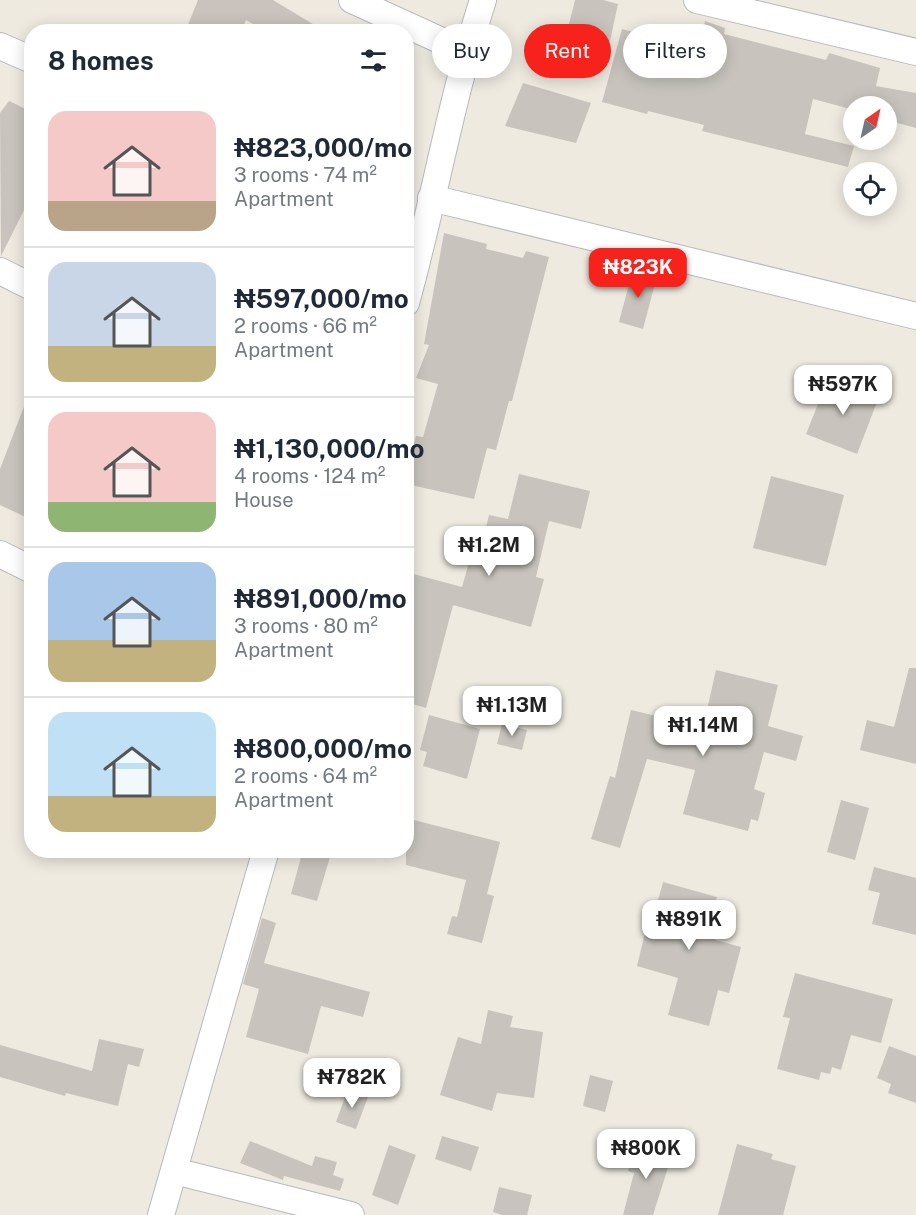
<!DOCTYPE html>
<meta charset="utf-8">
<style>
body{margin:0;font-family:"Public Sans",sans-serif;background:#f6f6f7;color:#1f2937;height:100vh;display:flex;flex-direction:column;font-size:22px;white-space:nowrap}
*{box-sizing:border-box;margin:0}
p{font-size:20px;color:#747a83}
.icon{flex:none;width:33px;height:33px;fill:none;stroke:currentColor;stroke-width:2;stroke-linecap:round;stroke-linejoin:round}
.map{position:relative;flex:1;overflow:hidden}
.side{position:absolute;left:24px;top:24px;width:390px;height:834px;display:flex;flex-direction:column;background:#fff;border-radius:24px;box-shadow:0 3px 15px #0003}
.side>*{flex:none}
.hud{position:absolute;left:432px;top:24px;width:393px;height:54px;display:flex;gap:12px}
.needle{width:39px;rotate:34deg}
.controls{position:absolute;left:843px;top:96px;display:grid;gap:12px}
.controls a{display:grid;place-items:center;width:54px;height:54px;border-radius:50%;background:#fff;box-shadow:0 3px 15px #0003;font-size:30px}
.price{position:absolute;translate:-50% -51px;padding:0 14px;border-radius:12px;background:#fff;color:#222;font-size:20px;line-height:39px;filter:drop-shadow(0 2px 3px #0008)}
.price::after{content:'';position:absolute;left:50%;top:36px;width:18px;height:14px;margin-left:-9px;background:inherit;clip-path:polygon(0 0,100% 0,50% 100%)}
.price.on{background:#f7221c;color:#fff}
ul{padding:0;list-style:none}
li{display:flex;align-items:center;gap:18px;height:150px;padding:0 24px}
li+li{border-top:2px solid #e0e1e3}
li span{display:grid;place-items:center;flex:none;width:168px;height:120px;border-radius:18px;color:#555}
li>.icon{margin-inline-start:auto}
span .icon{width:72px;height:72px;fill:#fffc;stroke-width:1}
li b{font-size:26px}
h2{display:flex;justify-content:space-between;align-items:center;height:72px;padding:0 24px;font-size:26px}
.chip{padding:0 21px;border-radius:27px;background:#fff;box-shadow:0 3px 15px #0003;font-size:21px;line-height:54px}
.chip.on{background:#f7221c;color:#fff}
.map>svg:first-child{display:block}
.building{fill:#c8c4bd}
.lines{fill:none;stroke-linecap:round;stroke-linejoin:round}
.minor-casing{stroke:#b6b9be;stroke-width:28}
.minor{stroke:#fff;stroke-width:26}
</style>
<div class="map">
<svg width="916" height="1215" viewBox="0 0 916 1215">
<rect width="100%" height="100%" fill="#eeeae0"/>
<g class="building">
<path d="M198,0h75l53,32h-59l-21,-12 -5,12h-56z"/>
<path d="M575,0h28l15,4 -8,37 -42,-13z"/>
<path d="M705,21l20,7 -1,6 102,26 3,-7 51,15 -4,18 40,7v35l-30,-8v-14h-32v4l-41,-11 -8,35 49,12 -6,21 -146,-36 2,-6 -56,-14 -1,3 -45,-12 20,-73 76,20z"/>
<path d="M523,83l68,20 -15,40 -71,-17z"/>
<path d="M9,101l23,11v82l-31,62 -1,-143z"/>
<path d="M444,233l43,11 -1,5 37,9 3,-7 23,6 -37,144h-3l-13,49 -9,-2 -13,51 -68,-15 2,-25 2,-1 6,-22 7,1 15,-53 -22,-6 13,-33 -5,-1z"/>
<path d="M633,269l24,7 -14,53 -24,-7z"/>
<path d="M829,377l50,20 -22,57 -51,-20z"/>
<path d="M30,391h2v129l-32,-15v-36z"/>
<path d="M519,474l71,17 -9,38 -32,-8 -13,56 8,2 -13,48 -78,-22 -27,103 -20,-6v-130l56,15 8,-28 8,2 11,-46 19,4z"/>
<path d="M771,476l73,19 -18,71 -73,-18z"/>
<path d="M909,668h7v96l-56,-14 7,-30 27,7z"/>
<path d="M716,670l62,15 -10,41 35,10 -7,25 -32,-9 -10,37 11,4 -7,28 -7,-2 -3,12 -65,-17 12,-44 -48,-11 -27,89 -29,-9 19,-63 5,2 16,-68 72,17z"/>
<path d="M429,715l51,14 -13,50 -44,-13 4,-14 -7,-2z"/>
<path d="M502,724l25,6 -5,20 -25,-6z"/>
<path d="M841,800l28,8 -14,52 -28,-8z"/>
<path d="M406,818l94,24 -13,52 7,2 -12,47 -35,-9 5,-18 5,1 9,-37 -60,-15z"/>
<path d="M303,850h29l-15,51 -26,-7z"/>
<path d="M874,867l42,11v57l-44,-11 8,-31 -12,-3z"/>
<path d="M663,882l54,15 -2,7 9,2 -9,34 26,7 -12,46 -11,-3 -9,36 -41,-11 10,-37 -41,-12 11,-45 4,1z"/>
<path d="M262,918l14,5 -12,40 106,29 -7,25 -42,-11 -13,48 -62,-17 13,-48 -16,-5z"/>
<path d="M795,973l98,26 -12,44 -30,-8 -10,35 -9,-3 -2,7 -9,-2 -2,8 -42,-11 13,-51 -7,-1z"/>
<path d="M488,1010l25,6 -3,11 33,5 -9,66 -37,-5 -5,18 -52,-16 18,-58 23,7z"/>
<path d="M99,1039l45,10 -5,18 -11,-3 -10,42 -52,-13 -1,3 -65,-19v-32l92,26z"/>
<path d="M889,1046l27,10v47l-28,-10 3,-9 -14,-6z"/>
<path d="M590,1075l23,6 -8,31 -22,-6z"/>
<path d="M348,1089l20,8 -12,32 -20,-7z"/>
<path d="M442,1136l37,11 -8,24 -36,-12z"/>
<path d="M250,1141l62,25 3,-10 22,6 -4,13 11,4 -4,12 -56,-15 -1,4 -43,-17z"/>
<path d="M637,1144l35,11 -19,60h-30l11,-42 -6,-2z"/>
<path d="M737,1144l36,10 -2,5 25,7 -13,49h-65z"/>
<path d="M389,1145l27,10 -18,50 -26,-10z"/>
<path d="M499,1187l33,8 -5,20h-25l-9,-3z"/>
</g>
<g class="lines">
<g class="minor-casing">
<g id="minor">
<path d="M352,0l114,52"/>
<path d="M697,0l219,52"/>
<path d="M0,46l32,14"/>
<path d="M431,198l485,118"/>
<path d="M0,271l32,16"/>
<path d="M406,303c28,-101 45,-204 77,-303"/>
<path d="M0,554l32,16"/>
<path d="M174,1171l177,44"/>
<path d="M161,1215l105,-365"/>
</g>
</g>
<use href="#minor" class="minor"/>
</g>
</svg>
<div class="controls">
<a><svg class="needle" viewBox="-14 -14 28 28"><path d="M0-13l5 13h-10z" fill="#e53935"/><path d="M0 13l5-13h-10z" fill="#747a83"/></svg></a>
<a><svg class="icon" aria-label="locate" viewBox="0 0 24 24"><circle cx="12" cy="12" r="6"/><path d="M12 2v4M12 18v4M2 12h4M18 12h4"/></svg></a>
</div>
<b class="price on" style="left:638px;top:299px">₦823K</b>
<b class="price" style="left:843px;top:416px">₦597K</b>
<b class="price" style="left:489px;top:577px">₦1.2M</b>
<b class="price" style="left:512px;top:737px">₦1.13M</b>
<b class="price" style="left:703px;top:757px">₦1.14M</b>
<b class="price" style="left:689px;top:951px">₦891K</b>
<b class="price" style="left:352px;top:1109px">₦782K</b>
<b class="price" style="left:646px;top:1180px">₦800K</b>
<div class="hud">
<a class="chip">Buy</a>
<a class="chip on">Rent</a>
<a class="chip">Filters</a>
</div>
<section class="side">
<h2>8 homes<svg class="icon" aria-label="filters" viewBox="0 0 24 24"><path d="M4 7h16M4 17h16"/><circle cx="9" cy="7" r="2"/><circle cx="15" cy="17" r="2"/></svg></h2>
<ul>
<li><span style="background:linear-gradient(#f6c9c9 75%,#b9a48a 0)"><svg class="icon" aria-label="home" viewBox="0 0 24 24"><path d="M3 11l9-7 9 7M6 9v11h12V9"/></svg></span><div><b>₦823,000/mo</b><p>3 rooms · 74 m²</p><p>Apartment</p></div></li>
<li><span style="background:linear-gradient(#c9d6e8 70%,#c2b280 0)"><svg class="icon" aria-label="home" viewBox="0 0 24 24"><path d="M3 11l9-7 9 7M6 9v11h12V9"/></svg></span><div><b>₦597,000/mo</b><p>2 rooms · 66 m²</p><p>Apartment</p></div></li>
<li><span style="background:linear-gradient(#f6c9c9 75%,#8fb573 0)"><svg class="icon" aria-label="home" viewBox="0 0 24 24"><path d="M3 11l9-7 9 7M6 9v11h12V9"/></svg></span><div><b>₦1,130,000/mo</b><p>4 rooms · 124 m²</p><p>House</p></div></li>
<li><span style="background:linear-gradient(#a9c7e8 65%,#c2b280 0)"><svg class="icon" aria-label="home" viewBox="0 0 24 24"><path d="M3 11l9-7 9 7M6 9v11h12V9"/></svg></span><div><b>₦891,000/mo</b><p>3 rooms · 80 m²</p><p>Apartment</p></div></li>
<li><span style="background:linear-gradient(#bfe0f5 70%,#c2b280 0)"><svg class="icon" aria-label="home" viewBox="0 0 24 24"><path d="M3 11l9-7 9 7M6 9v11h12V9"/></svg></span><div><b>₦800,000/mo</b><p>2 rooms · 64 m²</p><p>Apartment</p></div></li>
</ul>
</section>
</div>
